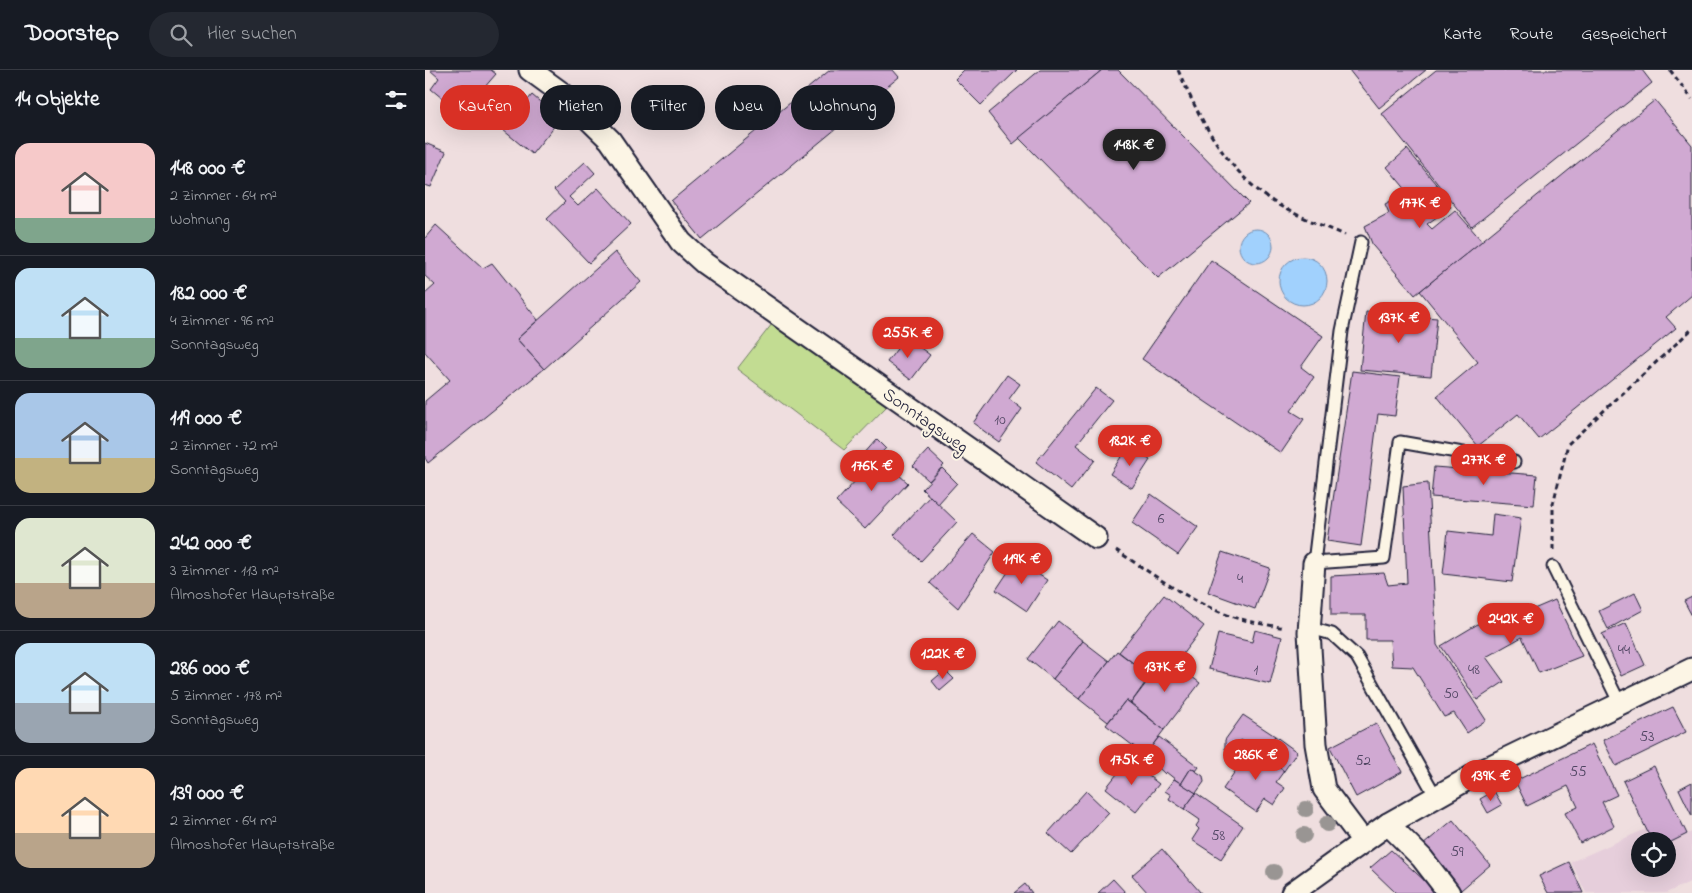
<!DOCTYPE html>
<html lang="de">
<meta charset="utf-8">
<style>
body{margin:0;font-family:"Indie Flower",sans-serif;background:#242831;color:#f1f3f6;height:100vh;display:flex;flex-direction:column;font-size:19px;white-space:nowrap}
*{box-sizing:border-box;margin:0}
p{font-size:16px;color:#9ea1a6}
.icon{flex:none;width:28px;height:28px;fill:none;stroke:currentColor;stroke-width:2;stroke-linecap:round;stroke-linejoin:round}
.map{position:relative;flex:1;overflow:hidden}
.details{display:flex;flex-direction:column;background:#171b24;width:425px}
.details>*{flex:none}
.hud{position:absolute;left:15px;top:15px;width:475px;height:45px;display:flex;gap:10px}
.controls{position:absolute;left:1206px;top:762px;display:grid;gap:10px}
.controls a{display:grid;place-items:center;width:45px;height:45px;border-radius:50%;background:#171b24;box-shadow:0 5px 20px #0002;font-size:25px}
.price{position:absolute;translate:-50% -42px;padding:0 11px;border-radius:18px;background:#d93025;color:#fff;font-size:16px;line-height:32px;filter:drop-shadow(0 1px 2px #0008)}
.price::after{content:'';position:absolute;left:50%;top:30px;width:15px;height:11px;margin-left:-8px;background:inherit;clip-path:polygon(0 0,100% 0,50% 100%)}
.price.active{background:#222;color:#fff}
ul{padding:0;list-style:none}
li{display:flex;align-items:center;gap:15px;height:125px;padding:0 15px}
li+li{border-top:1px solid #363941}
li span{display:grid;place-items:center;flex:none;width:140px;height:100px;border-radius:15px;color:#555}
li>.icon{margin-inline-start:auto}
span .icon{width:60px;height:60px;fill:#fffc;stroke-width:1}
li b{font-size:21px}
h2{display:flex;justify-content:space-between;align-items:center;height:60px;padding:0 15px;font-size:21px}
.pill{padding:0 18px;border-radius:22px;background:#171b24;box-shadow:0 5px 20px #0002;font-size:18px;line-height:45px}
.pill.active{background:#d93025;color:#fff}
header{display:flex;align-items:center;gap:30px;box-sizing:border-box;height:70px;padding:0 25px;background:#171b24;border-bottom:1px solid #363941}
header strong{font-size:24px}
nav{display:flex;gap:28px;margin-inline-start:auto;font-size:18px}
.search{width:350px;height:45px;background:#242831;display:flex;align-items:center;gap:12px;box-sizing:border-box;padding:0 18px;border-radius:28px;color:#9ea1a6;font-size:19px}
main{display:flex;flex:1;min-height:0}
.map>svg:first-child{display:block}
.built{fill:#e6cedb;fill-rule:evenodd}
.green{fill:#c2dc92;stroke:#727f66}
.water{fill:#a1d1fd;stroke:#6e8baf}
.building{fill:#d0a9d2;stroke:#22223b}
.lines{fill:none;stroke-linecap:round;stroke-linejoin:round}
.service-casing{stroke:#22223b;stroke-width:15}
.minor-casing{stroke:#22223b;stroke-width:25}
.path{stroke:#22223b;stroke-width:3;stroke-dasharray:5 4;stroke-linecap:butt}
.service{stroke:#fcf5e5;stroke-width:11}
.minor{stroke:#fcf5e5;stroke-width:21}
.tree{fill:#999593}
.labels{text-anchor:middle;stroke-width:4;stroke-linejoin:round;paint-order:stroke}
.number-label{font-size:15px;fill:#4e4461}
.street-label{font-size:18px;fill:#22223b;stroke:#fcf5e5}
</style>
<header>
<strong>Doorstep</strong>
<div class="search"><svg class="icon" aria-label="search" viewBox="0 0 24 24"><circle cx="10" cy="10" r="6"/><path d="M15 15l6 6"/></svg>Hier suchen</div>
<nav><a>Karte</a><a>Route</a><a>Gespeichert</a></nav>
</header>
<main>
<section class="details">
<h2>14 Objekte<svg class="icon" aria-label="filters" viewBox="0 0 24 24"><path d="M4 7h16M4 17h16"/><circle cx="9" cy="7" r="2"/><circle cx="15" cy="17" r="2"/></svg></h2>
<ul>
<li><span style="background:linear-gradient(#f6c9c9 75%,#7fa58c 0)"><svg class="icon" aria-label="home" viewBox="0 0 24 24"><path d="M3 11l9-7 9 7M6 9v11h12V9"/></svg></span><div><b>148 000 €</b><p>2 Zimmer · 64 m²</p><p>Wohnung</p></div></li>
<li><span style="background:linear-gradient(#bfe0f5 70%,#7fa58c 0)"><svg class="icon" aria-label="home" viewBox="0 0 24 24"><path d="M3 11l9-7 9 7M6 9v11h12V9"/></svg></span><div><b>182 000 €</b><p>4 Zimmer · 96 m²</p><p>Sonntagsweg</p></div></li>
<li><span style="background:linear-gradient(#a9c7e8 65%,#c2b280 0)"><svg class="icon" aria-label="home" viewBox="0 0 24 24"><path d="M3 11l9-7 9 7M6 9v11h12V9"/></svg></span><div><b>119 000 €</b><p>2 Zimmer · 72 m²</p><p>Sonntagsweg</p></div></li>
<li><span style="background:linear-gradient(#dfe7d0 65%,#b9a48a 0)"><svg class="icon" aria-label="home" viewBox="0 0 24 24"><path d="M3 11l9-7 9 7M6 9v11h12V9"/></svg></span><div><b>242 000 €</b><p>3 Zimmer · 113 m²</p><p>Almoshofer Hauptstraße</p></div></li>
<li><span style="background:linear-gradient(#bfe0f5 60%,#9aa5b1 0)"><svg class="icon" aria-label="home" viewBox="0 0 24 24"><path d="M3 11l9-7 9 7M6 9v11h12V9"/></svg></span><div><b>286 000 €</b><p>5 Zimmer · 178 m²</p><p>Sonntagsweg</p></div></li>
<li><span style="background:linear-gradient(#ffd9b3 65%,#b9a48a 0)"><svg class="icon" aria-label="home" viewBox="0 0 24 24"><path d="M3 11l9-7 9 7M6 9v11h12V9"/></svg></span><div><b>139 000 €</b><p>2 Zimmer · 64 m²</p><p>Almoshofer Hauptstraße</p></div></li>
</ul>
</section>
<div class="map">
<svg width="1267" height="823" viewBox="0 0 1267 823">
<rect width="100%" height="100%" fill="#efdedf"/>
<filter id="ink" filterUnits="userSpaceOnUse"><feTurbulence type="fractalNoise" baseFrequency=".02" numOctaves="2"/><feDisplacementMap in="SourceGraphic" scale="10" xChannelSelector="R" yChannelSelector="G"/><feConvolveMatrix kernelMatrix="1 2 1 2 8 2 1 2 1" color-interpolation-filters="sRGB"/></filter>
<g filter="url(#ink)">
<path class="built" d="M1229,696l33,68 5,-2v49l-26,12h-80l-15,-31 75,-33 -23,-48zM1215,771h27v28h-27z"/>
<path class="green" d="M347,254l71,48 44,34 -43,44 -107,-81z"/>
<g class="water">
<circle cx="831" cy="176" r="17"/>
<circle cx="878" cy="211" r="24"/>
</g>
<g class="building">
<path d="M5,0h61l5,4 -13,15 10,8 -21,26 -41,-34 8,-11z"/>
<path d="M405,0h63l6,7 -197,162 -31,-38z"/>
<path d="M539,0h53l-36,35 -26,-26z"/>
<path d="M615,0h62l-89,74 -25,-31z"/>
<path d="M677,0h16l131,133 -91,75 -139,-140z"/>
<path d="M924,0h77l-47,38z"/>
<path d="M1011,0h206l10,13 -180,144 -90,-113z"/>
<path d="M107,25l28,24 -28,35 -29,-24z"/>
<path d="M91,27l9,7 -16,19 -8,-8z"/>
<path d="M1230,30l37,45v150l-26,22 10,11 -137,111 -21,-25 -40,32 -41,-50 41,-34 -58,-71z"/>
<path d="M0,73l21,9 -15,35 -6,-2z"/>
<path d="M982,79l33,40 11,18 -24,17 5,5 23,-19 27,31 -67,54 -42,-49 -8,-20 24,-13 -4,-9 23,-12 -21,-25z"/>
<path d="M160,92l10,11 -26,24 9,9 20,-18 33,36 -42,39 -42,-44 18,-17 -11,-12z"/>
<path d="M11,155l47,43 9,-5 46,57 -21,19 27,30 -116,94 -3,-5v-57l25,-21 -25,-28v-58l10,-9 -10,-9v-38z"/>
<path d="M190,182l26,30 -97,87 -27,-30z"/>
<path d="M786,190l112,76 -22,31 13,10 -23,34 13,8 -23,34 -139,-94z"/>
<path d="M941,242l71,6 -6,58 -71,-6z"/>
<path d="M481,267l24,18 -19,25 -24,-18z"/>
<path d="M927,301l48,6 -5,39 -17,-2 -17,132 -34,-5z"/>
<path d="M582,305l13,9 -11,15 13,10 -23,33 -26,-19z"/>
<path d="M671,318l16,12 -36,45 19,15 -24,30 -35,-28z"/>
<path d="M452,369l9,9 -15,16 -9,-8z"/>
<path d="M703,376l22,14 -18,28 -22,-14z"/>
<path d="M503,380l16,15 -15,16 -16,-15z"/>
<path d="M453,386l30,27 -43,46 -29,-27z"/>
<path d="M1009,397l103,8 -3,30 -103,-8z"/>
<path d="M517,398l15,15 -19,21 -16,-15z"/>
<path d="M1003,413l9,162 49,75 -19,13 -13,-20 -10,4 -31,-50 -21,-1 -2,-26h-24v-25h-35v-39l53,-3 4,12 19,-2 -4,-97z"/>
<path d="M726,424l47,33 -20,28 -46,-32z"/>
<path d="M505,426l27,26 -36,39 -27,-26z"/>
<path d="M1068,444l28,4 -9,64 -69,-8 5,-43 43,5z"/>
<path d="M548,464l22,18 -37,56 -28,-25z"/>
<path d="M797,482l48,16 -15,41 -47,-17z"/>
<path d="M591,490l31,20 -20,31 -31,-21z"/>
<path d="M1210,523l8,17 -35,19 -9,-18z"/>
<path d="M739,525l40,31 -29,38 -9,-7 -16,19 -31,-24z"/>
<path d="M1267,527v19l-8,-15z"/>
<path d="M1130,530l27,56 -43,17 -17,-36 -36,20 18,25 -27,18 -36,-54 67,-40 7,11z"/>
<path d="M633,551l25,20 -30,38 -25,-20z"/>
<path d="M1201,553l19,42 -24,11 -19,-42z"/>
<path d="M830,560l27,7 -12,47 -61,-15 9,-35 34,8z"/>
<path d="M658,571l26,20 -30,38 -26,-20z"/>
<path d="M692,581l33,25 -19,27 -5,-3 -18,22 -29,-23z"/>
<path d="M741,587l34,26 -36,47 -33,-27z"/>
<path d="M520,600l9,9 -14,12 -8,-10z"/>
<path d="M701,630l38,30 -19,25 -39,-30z"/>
<path d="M1248,637l13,25 -70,34 -13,-26z"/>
<path d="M818,645l32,21 -13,19 -21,-15 -5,9h-11v-9z"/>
<path d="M951,653l26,49 -46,25 -26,-50z"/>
<path d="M850,666l22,16 -13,19 -22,-16z"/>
<path d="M734,667l40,30 -3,4 -5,-3 -10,16 -15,-12 -1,2 -20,-19z"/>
<path d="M1167,674l25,51 -15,7 12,24 -34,17 -15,-30 13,-6 -10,-21 -41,20 -12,-25z"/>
<path d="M826,678l33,23 -8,11 9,6 -11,17 -9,-6 -9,13 -33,-23z"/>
<path d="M703,690l31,24 -23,28 -30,-24z"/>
<path d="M1229,696l33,68 -20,10v-3h-15l-29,-60z"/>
<path d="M766,698l12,8 1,6 -8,11 -15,-9z"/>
<path d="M749,709l22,14 -12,16 -15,-10 2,-4 -6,-4z"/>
<path d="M1267,712v34l-13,-27z"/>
<path d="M661,721l23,22 -38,41 -23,-21z"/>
<path d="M1069,721l8,14 -14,8 -8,-14z"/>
<path d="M771,723l47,33 -22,33 -29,-19 7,-11 -3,-3 4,-6 -16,-11z"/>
<path d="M1028,750l37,45 -29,25 -38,-45z"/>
<path d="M737,779l39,44h-53l-16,-18z"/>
<path d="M966,780l47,43h-42l-26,-25z"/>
<path d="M1144,792l14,31h-35l-9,-17z"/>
<path d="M688,809l13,14h-28z"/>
<path d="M600,814l7,9h-18z"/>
</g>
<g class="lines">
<g class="service-casing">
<g id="service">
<path d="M936,172l-19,89 -28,232 70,-5 16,-116 114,20"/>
<path d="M1128,497l66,135"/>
<path d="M885,558l22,6 25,23 79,140"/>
</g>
</g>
<g class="minor-casing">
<g id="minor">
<path d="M105,0l33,24 47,46 71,102 23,21 392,275"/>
<path d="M889,493l-5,69 7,112 8,45 39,52"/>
<path d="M963,754l34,34 27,35"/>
<path d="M867,823l96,-69 99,-56 205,-99"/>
</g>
</g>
<g class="path">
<path d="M753,0c24,54 51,106 104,137 20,11 42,19 63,28"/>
<path d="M1245,0l22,29"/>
<path d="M691,480c33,22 69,48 106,63 20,8 42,11 63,15"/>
<path d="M1128,480v-46l15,-60 124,-115"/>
</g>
<use href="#service" class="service"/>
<use href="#minor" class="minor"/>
</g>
<g class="tree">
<circle cx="881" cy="739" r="8"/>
<circle cx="902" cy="754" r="8"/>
<circle cx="879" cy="765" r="8"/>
<circle cx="849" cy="802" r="8"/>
</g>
</g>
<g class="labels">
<g class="number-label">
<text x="575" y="354">10</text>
<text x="736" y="453">6</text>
<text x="815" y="513">4</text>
<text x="1199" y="584">44</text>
<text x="831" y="604">1</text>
<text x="1049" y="604">48</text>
<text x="1026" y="628">50</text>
<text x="1222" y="671">53</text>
<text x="938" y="695">52</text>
<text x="1153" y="706">55</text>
<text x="793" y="770">58</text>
<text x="1032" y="786">59</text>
</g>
<g class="street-label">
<text transform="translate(501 350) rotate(35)" y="6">Sonntagsweg</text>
</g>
</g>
</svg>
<div class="controls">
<a><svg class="icon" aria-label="locate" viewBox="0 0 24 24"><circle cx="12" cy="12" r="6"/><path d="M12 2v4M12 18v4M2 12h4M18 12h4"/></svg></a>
</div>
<b class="price active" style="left:709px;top:101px">148K €</b>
<b class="price" style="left:995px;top:159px">177K €</b>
<b class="price" style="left:974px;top:274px">137K €</b>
<b class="price" style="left:483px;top:289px">255K €</b>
<b class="price" style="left:705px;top:397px">182K €</b>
<b class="price" style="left:1059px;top:416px">277K €</b>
<b class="price" style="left:447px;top:422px">176K €</b>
<b class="price" style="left:597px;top:515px">119K €</b>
<b class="price" style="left:1086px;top:575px">242K €</b>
<b class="price" style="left:518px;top:610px">122K €</b>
<b class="price" style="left:740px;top:623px">137K €</b>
<b class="price" style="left:831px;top:711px">286K €</b>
<b class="price" style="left:707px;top:716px">175K €</b>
<b class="price" style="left:1066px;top:732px">139K €</b>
<div class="hud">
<a class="pill active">Kaufen</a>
<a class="pill">Mieten</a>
<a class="pill">Filter</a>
<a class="pill">Neu</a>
<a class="pill">Wohnung</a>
</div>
</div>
</main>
